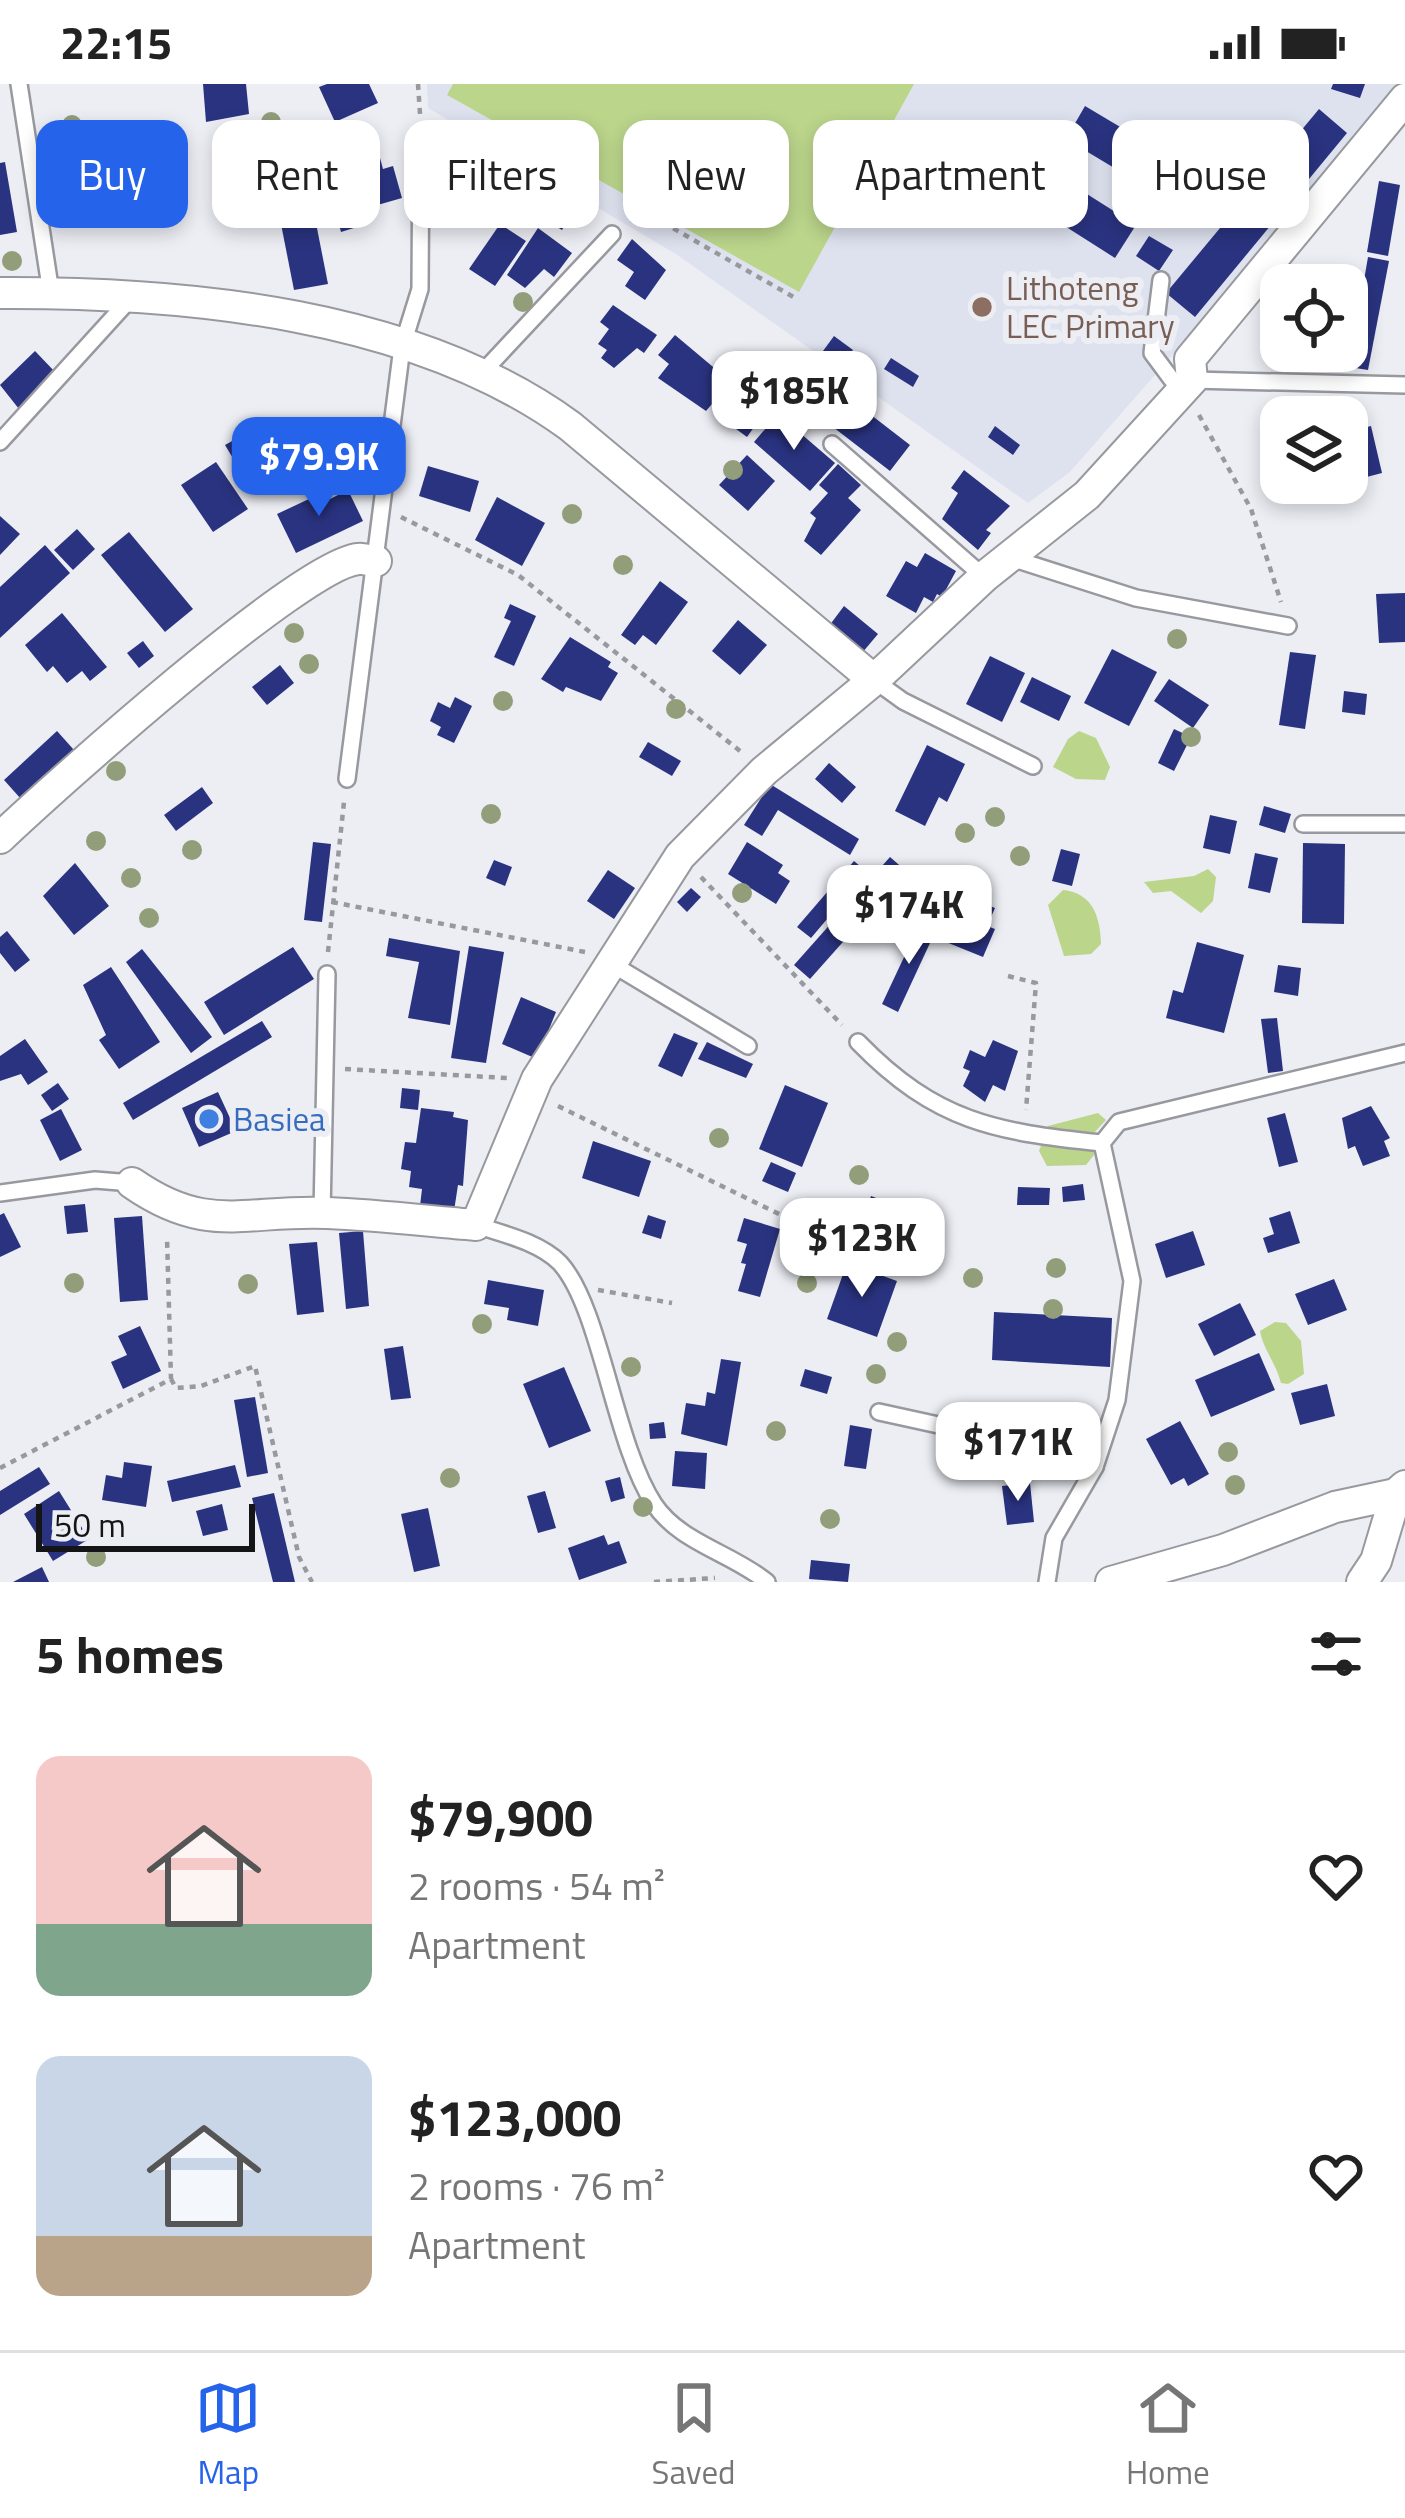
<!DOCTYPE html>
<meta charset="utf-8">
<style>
body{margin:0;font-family:"Titillium Web",sans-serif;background:#f6f6f6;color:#222;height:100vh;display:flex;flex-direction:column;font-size:45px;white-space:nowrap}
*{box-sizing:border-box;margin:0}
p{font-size:39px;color:#767676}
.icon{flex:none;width:66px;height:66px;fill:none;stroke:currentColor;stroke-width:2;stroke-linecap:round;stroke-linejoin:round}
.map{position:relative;height:1498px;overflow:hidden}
.details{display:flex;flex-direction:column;background:#fff;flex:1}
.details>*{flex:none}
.guide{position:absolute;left:36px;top:36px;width:1335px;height:108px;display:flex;gap:24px}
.buttons{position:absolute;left:1260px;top:180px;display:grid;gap:24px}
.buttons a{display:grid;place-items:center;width:108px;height:108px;border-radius:24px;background:#fff;box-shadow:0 6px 18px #0003;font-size:60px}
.scale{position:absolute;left:36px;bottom:30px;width:219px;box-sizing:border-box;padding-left:12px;border:6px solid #151518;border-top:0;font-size:33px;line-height:42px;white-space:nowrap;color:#151518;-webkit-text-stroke:9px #eceef4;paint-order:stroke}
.price{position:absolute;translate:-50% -102px;padding:0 27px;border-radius:24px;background:#fff;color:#222;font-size:39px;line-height:78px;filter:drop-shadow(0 3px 6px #0008)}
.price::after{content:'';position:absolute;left:50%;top:72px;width:36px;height:27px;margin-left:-18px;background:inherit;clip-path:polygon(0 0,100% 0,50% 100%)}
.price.current{background:#2563eb;color:#fff}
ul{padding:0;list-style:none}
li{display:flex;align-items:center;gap:36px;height:300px;padding:0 36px}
li span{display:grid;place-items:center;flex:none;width:336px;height:240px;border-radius:24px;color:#555}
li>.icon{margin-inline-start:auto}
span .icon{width:144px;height:144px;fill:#fffc;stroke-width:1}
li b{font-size:51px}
h2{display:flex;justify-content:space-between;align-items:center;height:144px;padding:0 36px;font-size:51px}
.tag{padding:0 42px;border-radius:24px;background:#fff;box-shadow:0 6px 18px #0003;font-size:42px;line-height:108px}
.tag.current{background:#2563eb;color:#fff}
.status{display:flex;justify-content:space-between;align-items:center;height:84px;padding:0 60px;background:#fff;direction:ltr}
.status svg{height:33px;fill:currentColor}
.tab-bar{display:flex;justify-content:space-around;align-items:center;height:168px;border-top:3px solid #e0e0e0;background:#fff;font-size:33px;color:#767676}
.tab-bar a{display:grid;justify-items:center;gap:6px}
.tab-bar .current{color:#2563eb}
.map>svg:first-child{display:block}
.built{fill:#dee2ef}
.green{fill:#bbd58b}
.building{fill:#2a3380}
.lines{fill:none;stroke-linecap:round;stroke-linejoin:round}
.service-casing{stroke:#98999f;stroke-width:20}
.minor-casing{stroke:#98999f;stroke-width:34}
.path{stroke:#97999d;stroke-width:4.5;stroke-dasharray:6 6;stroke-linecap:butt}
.service{stroke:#fff;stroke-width:15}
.minor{stroke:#fff;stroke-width:30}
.tree{fill:#929e7a}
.education-dot{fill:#8d6e63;stroke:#eceef4;stroke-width:4.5}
.shop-dot{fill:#3f7fe0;stroke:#eceef4;stroke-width:4.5}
.labels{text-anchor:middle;stroke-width:12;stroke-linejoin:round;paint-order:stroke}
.education-label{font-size:33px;fill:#785e54;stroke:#eceef4;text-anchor:start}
.shop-label{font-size:33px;fill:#366cbe;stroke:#eceef4;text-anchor:start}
</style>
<div class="status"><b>22:15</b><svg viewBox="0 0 49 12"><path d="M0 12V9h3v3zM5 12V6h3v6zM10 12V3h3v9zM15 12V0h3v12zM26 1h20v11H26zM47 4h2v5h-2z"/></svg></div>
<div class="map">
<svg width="1405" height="1498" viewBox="0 0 1405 1498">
<rect width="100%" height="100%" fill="#eceef4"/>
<path class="built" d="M427,0h978v5l-335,383 -42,31 -352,-249 -248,-146z"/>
<g class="green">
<path d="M453,0h461l-115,208 -352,-197z"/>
<path d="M1079,647l17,7 14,29 -5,13 -29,-1 -23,-12 15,-28z"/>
<path d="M1208,785l8,8 -3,24 -12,12 -30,-22 -18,2 -9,-11 50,-6z"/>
<path d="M1063,806c30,3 37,27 38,54l-10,10 -27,2 -16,-51z"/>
<path d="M1098,1029l8,7 -14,15 2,20 -8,10 -39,1 -8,-15 9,-25z"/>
<path d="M1275,1238l11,1 15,18 3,33 -16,10 -7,-1c-5,-20 -18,-34 -21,-52z"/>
</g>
<g class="building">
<path d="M203,0h43l3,30 -43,8z"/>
<path d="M327,0h42l9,19 -43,19 -16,-35z"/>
<path d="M1333,0h32l-5,14 -29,-9z"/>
<path d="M1085,22l126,75 -20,33 -125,-75z"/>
<path d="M1319,25l28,24 -152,184 -29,-24z"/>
<path d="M454,57l64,39 -16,25 -63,-38z"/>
<path d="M1014,64l122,77 -21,33 -121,-77z"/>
<path d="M302,68l26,132 -34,6 -26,-132z"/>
<path d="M50,69l79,1v22h-79z"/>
<path d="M380,74l3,11 10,-3 9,32 -49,14 4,15 -16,5 -14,-52z"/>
<path d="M5,78l12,70 -17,3v-72z"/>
<path d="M1379,97l21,4 -12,71 -21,-4z"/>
<path d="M521,99l50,31 -9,16 -38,-23 -3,6 -14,-8z"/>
<path d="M254,102l6,18 -16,6 -7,-18z"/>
<path d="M500,140l26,17 -31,45 -26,-17z"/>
<path d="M538,144l34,25 -18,24 -10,-8 -19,19 -18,-13z"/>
<path d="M1149,152l24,14 -14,21 -23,-15z"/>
<path d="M632,155l34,31 -21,30 -20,-14 9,-14 -17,-12z"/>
<path d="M1368,173l21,4 -21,109 -19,-3z"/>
<path d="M613,221l44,30 -13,18 -7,-5 -23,20 -13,-10 6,-8 -9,-6 11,-15 -9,-7z"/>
<path d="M675,251l56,47 -25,29 -48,-33 11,-14 -11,-9z"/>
<path d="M834,252l19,14 -12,15 -18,-14z"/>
<path d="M35,267l21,22 -37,36 -19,-24z"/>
<path d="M891,274l28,18 -6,11 -29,-18z"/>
<path d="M853,317l57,44 -20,26 -57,-44z"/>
<path d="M749,318l15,11 -17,24 -15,-11z"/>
<path d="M778,330l57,49 -25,28 -56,-49z"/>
<path d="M995,342l25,19 -7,10 -25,-18z"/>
<path d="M1371,342l11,47 -27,7 -8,-48z"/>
<path d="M234,356l12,20 -9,5 -12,-20z"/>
<path d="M747,371l28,26 -27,30 -29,-26z"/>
<path d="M216,378l32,47 -35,23 -32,-47z"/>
<path d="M838,380l23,21 -13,13 13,12 -40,45 -17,-14 12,-23 -6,-5 18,-20 -9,-8z"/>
<path d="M428,382l51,15 -9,31 -51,-16z"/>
<path d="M964,386l46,36 -24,24 5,3 -13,17 -36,-31 16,-26 -7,-5z"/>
<path d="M348,406l15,31 -67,32 -19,-39 49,-23 4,8z"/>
<path d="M497,413l48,26 -23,43 -47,-26z"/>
<path d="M0,432l20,18 -20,21z"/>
<path d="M77,445l18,20 -22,21 -19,-20z"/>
<path d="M129,448l64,77 -28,23 -64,-77z"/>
<path d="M45,461l25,28 -70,65v-51z"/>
<path d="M925,469l31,18 -14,26 -5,-3 -4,8 -9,-5 -8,16 -30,-17 20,-35 11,6z"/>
<path d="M660,497l28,21 -32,43 -13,-10 -8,10 -14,-10z"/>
<path d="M1405,509v49l-26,1 -3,-49z"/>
<path d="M510,520l26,12 -22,50 -20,-9 17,-36 -7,-3z"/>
<path d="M844,522l34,28 -16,19 -33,-27z"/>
<path d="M62,529l45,54 -17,14 -8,-10 -15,12 -14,-17 -6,6 -22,-27z"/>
<path d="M738,536l29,25 -27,30 -28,-24z"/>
<path d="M570,553l41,25 -3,5 10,6 -17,28 -35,-14 -3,5 -22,-13z"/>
<path d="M143,557l11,15 -15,12 -12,-15z"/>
<path d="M1112,565l45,23 -28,54 -45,-23z"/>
<path d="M1290,568l26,3 -11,74 -26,-4z"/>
<path d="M990,572l35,17 -23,49 -36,-18z"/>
<path d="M280,581l14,18 -27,22 -15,-18z"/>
<path d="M1032,593l39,19 -12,25 -39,-19z"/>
<path d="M1169,595l40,26 -16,23 -39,-27z"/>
<path d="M1344,607l23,3 -2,21 -23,-3z"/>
<path d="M455,613l17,9 -18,37 -17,-8 4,-8 -11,-6 8,-19 12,6z"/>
<path d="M1174,645l17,8 -17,34 -16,-8z"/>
<path d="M57,647l17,19 -53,49 -17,-19z"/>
<path d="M648,658l33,19 -9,15 -33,-19z"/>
<path d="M927,661l38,19 -18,38 -8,-5 -14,29 -30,-15z"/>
<path d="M829,679l27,24 -14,16 -27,-24z"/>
<path d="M770,700l89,55 -9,16 -72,-45 -16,26 -18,-11z"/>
<path d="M202,703l11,16 -37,28 -12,-16z"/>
<path d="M1264,722l27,8 -6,19 -26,-8z"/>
<path d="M1210,731l27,6 -7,33 -27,-6z"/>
<path d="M313,758l18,2 -9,78 -18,-2z"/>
<path d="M747,758l36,23 -5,8 12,8 -14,23 -48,-30z"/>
<path d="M1303,759l42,1 -1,80 -42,-1z"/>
<path d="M1061,765l19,5 -8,32 -20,-5z"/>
<path d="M1255,769l23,5 -8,35 -22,-5z"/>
<path d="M890,773l16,14 -96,108 -16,-14z"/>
<path d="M494,776l18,7 -7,19 -19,-8z"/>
<path d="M854,777l13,11 -56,66 -14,-11z"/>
<path d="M75,779l34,43 -35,29 -31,-39z"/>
<path d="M608,786l27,18 -21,31 -27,-18z"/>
<path d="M915,787l29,20 -13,18 -28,-20z"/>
<path d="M691,804l10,9 -14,15 -10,-10z"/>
<path d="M960,810l35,14 -8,18 8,3 -12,28 -37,-15z"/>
<path d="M920,839l16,7 -38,82 -16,-8z"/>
<path d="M7,847l23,29 -15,12 -15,-19v-16z"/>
<path d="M389,854l71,13 -10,74 -42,-7 11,-56 -33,-6z"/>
<path d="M1197,858l47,13 -20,78 -58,-15 7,-28 10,3z"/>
<path d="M469,862l35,6 -18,111 -35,-5z"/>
<path d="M293,863l21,32 -90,56 -20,-33z"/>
<path d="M142,865l70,88 -21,16 -65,-91z"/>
<path d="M1278,881l23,3 -3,28 -24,-4z"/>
<path d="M111,883l49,75 -41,27 -20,-29 7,-5 -23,-50z"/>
<path d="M521,913l35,15 -19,47 -35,-15z"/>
<path d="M1277,934l6,53 -15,2 -7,-54z"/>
<path d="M262,937l10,16 -139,83 -10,-17z"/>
<path d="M674,949l24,10 -16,34 -24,-11z"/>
<path d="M25,955l23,33 -20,13 -7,-11 -21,7v-25z"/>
<path d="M993,956l25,11 -13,40 -12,-6 -8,17 -22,-16 7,-15 -7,-3 7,-18 15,7z"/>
<path d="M707,958l46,22 -7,14 -48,-19z"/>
<path d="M58,999l11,16 -17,12 -11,-16z"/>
<path d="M785,1001l43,18 -26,64 -43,-18z"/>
<path d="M402,1004l18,2 -2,20 -18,-2z"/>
<path d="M218,1008l18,39 -37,16 -17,-39z"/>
<path d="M1371,1022l19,32 -6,3 6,15 -27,10 -8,-20 -7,3 -6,-31z"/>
<path d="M421,1024l33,4 -1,5 15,3 -5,66 -5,-1 -4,26 -34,-5 2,-17 -13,-2 2,-16 -10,-2 4,-27 11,1z"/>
<path d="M61,1025l21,41 -22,11 -20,-41z"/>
<path d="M1285,1029l13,49 -19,5 -12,-49z"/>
<path d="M593,1057l58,20 -12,36 -57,-19z"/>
<path d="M771,1078l25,11 -8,19 -26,-11z"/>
<path d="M1083,1100l2,16 -22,2 -1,-15z"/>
<path d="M1018,1103l32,1 -1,17h-32z"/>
<path d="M871,1112l40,15 -15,40 -39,-14z"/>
<path d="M85,1120l3,28 -21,2 -3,-28z"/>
<path d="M1290,1127l10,32 -32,10 -5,-15 11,-4 -5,-16z"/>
<path d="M4,1129l17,34 -21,10v-42z"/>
<path d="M648,1131l18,6 -5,18 -19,-6z"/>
<path d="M142,1132l6,84 -28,2 -6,-84z"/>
<path d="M744,1134l36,11 -20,68 -22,-6 8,-27 -5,-1 6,-19 -10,-3z"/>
<path d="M363,1147l6,75 -23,3 -7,-76z"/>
<path d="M1193,1147l12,34 -39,13 -11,-34z"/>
<path d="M317,1158l7,70 -27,3 -8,-71z"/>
<path d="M820,1164l17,5 -3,12 -18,-5z"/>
<path d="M847,1179l50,18 -20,56 -50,-18z"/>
<path d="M1334,1195l13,31 -39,15 -13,-31z"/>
<path d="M488,1196l56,10 -6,36 -31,-6 2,-12 -25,-4z"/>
<path d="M1240,1219l16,32 -42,21 -16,-32z"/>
<path d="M994,1228l118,6 -2,49 -118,-7z"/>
<path d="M140,1242l21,45 -38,18 -12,-27 16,-7 -9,-19z"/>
<path d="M403,1262l8,52 -20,2 -7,-51z"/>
<path d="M1259,1269l16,37 -64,27 -16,-37z"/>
<path d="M721,1275l20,3 -14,84 -46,-12 5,-31 19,3 2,-14 8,2z"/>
<path d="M564,1283l27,64 -42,17 -26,-64z"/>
<path d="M805,1285l27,8 -5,17 -27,-8z"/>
<path d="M1327,1300l8,32 -35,9 -9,-32z"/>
<path d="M255,1313l13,76 -21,4 -13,-77z"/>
<path d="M1180,1337l29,53 -21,12 -4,-8 -13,7 -25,-46z"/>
<path d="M664,1338l2,16 -16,1 -1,-15z"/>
<path d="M850,1341l22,4 -6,40 -22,-3z"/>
<path d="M675,1367l32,2 -2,36 -33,-3z"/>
<path d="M124,1378l28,4 -6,41 -44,-7 4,-25 16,3z"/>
<path d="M235,1381l6,22 -69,15 -5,-21z"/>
<path d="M39,1383l11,17 -50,31v-24z"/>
<path d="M620,1393l5,21 -14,4 -6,-21z"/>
<path d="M1030,1399l4,39 -27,3 -5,-39z"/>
<path d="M59,1407l30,48 -36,22 -29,-47z"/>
<path d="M545,1407l11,37 -18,5 -11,-37z"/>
<path d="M274,1409l21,89h-22l-21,-84z"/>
<path d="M222,1420l6,26 -25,6 -7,-25z"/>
<path d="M428,1424l12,58 -26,6 -13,-58z"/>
<path d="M604,1451l4,10 11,-4 8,22 -48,17 -11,-32z"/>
<path d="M811,1476l39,4 -2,18 -39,-3z"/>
<path d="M42,1483l7,15h-36z"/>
</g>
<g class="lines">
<g class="service-casing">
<g id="service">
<path d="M19,0l32,209"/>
<path d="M1161,196l-9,73 29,39"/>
<path d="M481,290l131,-140"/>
<path d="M1192,296l213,5"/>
<path d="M0,358l131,-144"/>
<path d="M832,360l152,133"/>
<path d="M1011,474l125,40 152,28"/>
<path d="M874,596l29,21 130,65"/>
<path d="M347,695l55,-432 18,-58 1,-152"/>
<path d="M1303,740h102"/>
<path d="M612,880l136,82"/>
<path d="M858,958c78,80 137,90 244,101"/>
<path d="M0,1109l95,-13 37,3"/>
<path d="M322,1129l5,-239"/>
<path d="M476,1141c27,9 63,17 84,38 41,45 54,180 94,241 26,39 78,49 113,78"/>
<path d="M879,1328l128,28 88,27"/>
<path d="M1047,1498l7,-44 41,-71 22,-67 15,-119 -30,-138 17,-21 286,-69"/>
</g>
</g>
<g class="minor-casing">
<g id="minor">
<path d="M0,209c186,-1 415,20 570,133l304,254 110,-103 103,-82 105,-115 -2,-21 215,-260"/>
<path d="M0,754c53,-50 300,-273 358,-279 2,-1 16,2 18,2"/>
<path d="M132,1099c76,53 114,26 196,30 49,2 99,8 148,12l61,-146 143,-223 84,-85 110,-91"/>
<path d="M1111,1498l112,-32 112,-43 61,-13 9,-8"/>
<path d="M1362,1498l14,-21 20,-67"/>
</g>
</g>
<g class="path">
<path d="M418,0l2,30"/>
<path d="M630,136l18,-6 149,85"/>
<path d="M1199,331l52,94 30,93"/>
<path d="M401,433l117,58 222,176"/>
<path d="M701,793l141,148"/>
<path d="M332,818l253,50"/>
<path d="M328,868l16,-150"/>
<path d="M1008,892l28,7 -10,127"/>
<path d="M345,985l162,9"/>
<path d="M558,1022l223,109"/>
<path d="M598,1206l74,13"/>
<path d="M171,1295l5,9 25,-2 54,-20 44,191 13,25"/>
<path d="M0,1384l171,-89 -4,-142"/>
<path d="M654,1498l61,-4"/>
</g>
<use href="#service" class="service"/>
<use href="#minor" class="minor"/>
</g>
<g class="tree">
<circle cx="271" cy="38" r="10"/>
<circle cx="72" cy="41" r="10"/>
<circle cx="12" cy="177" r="10"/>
<circle cx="523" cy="218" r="10"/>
<circle cx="281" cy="351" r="10"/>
<circle cx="733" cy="386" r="10"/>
<circle cx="572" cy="430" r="10"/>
<circle cx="623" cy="481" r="10"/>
<circle cx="294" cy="549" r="10"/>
<circle cx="1177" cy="555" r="10"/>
<circle cx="309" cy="580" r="10"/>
<circle cx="503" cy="617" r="10"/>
<circle cx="676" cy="625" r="10"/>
<circle cx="1191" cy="653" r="10"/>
<circle cx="116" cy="687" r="10"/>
<circle cx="491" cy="730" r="10"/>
<circle cx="995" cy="733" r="10"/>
<circle cx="965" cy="749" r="10"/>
<circle cx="96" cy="757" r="10"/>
<circle cx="192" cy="766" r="10"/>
<circle cx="1020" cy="772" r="10"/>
<circle cx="131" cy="794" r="10"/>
<circle cx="742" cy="809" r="10"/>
<circle cx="149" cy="834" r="10"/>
<circle cx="719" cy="1054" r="10"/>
<circle cx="859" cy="1091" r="10"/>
<circle cx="1056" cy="1184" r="10"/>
<circle cx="973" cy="1194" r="10"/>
<circle cx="74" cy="1199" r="10"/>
<circle cx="807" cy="1199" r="10"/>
<circle cx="248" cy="1200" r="10"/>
<circle cx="1053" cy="1225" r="10"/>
<circle cx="482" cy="1240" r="10"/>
<circle cx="897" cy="1258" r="10"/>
<circle cx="631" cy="1283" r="10"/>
<circle cx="876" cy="1290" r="10"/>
<circle cx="776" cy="1347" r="10"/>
<circle cx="1228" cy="1368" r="10"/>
<circle cx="450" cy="1394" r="10"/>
<circle cx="1235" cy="1401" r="10"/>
<circle cx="643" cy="1423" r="10"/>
<circle cx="830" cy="1435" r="10"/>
<circle cx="96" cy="1473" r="10"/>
</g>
<circle class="education-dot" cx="982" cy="223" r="12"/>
<circle class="shop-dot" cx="209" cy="1035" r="12"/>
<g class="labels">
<g class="education-label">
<text x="1006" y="216">Lithoteng<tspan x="1006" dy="38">LEC Primary</tspan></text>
</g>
<g class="shop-label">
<text x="233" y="1047">Basiea</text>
</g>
</g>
</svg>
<div class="buttons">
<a><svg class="icon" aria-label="locate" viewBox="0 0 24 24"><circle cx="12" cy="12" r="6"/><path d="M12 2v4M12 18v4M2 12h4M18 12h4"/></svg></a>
<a><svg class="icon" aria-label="layers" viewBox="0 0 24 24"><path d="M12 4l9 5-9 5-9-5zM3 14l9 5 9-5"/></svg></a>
</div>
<div class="scale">50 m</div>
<b class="price" style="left:794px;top:369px">$185K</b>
<b class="price current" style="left:319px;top:435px">$79.9K</b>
<b class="price" style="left:909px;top:883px">$174K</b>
<b class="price" style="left:862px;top:1216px">$123K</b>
<b class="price" style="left:1018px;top:1420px">$171K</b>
<div class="guide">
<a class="tag current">Buy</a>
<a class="tag">Rent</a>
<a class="tag">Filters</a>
<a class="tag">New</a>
<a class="tag">Apartment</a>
<a class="tag">House</a>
</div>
</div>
<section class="details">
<h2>5 homes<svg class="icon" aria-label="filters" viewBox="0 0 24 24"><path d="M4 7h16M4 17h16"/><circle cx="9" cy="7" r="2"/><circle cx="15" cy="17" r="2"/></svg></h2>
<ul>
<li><span style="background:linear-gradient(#f6c9c9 70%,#7fa58c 0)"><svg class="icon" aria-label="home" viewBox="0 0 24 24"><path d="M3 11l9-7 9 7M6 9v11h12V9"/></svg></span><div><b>$79,900</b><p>2 rooms · 54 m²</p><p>Apartment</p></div><svg class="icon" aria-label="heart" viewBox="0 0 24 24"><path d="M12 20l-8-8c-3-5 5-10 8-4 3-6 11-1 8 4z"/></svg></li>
<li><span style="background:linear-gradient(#c9d6e8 75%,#b9a48a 0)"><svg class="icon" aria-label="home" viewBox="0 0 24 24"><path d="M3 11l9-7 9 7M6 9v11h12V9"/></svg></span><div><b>$123,000</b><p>2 rooms · 76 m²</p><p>Apartment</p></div><svg class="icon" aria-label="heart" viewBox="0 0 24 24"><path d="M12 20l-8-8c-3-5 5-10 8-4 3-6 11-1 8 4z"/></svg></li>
</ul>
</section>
<nav class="tab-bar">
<a class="current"><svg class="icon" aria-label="map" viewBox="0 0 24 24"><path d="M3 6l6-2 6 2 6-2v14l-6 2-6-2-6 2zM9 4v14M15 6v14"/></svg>Map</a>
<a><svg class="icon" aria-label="saved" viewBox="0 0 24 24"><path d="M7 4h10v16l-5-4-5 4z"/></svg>Saved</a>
<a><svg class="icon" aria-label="home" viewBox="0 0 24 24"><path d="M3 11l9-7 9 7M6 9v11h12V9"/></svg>Home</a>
</nav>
